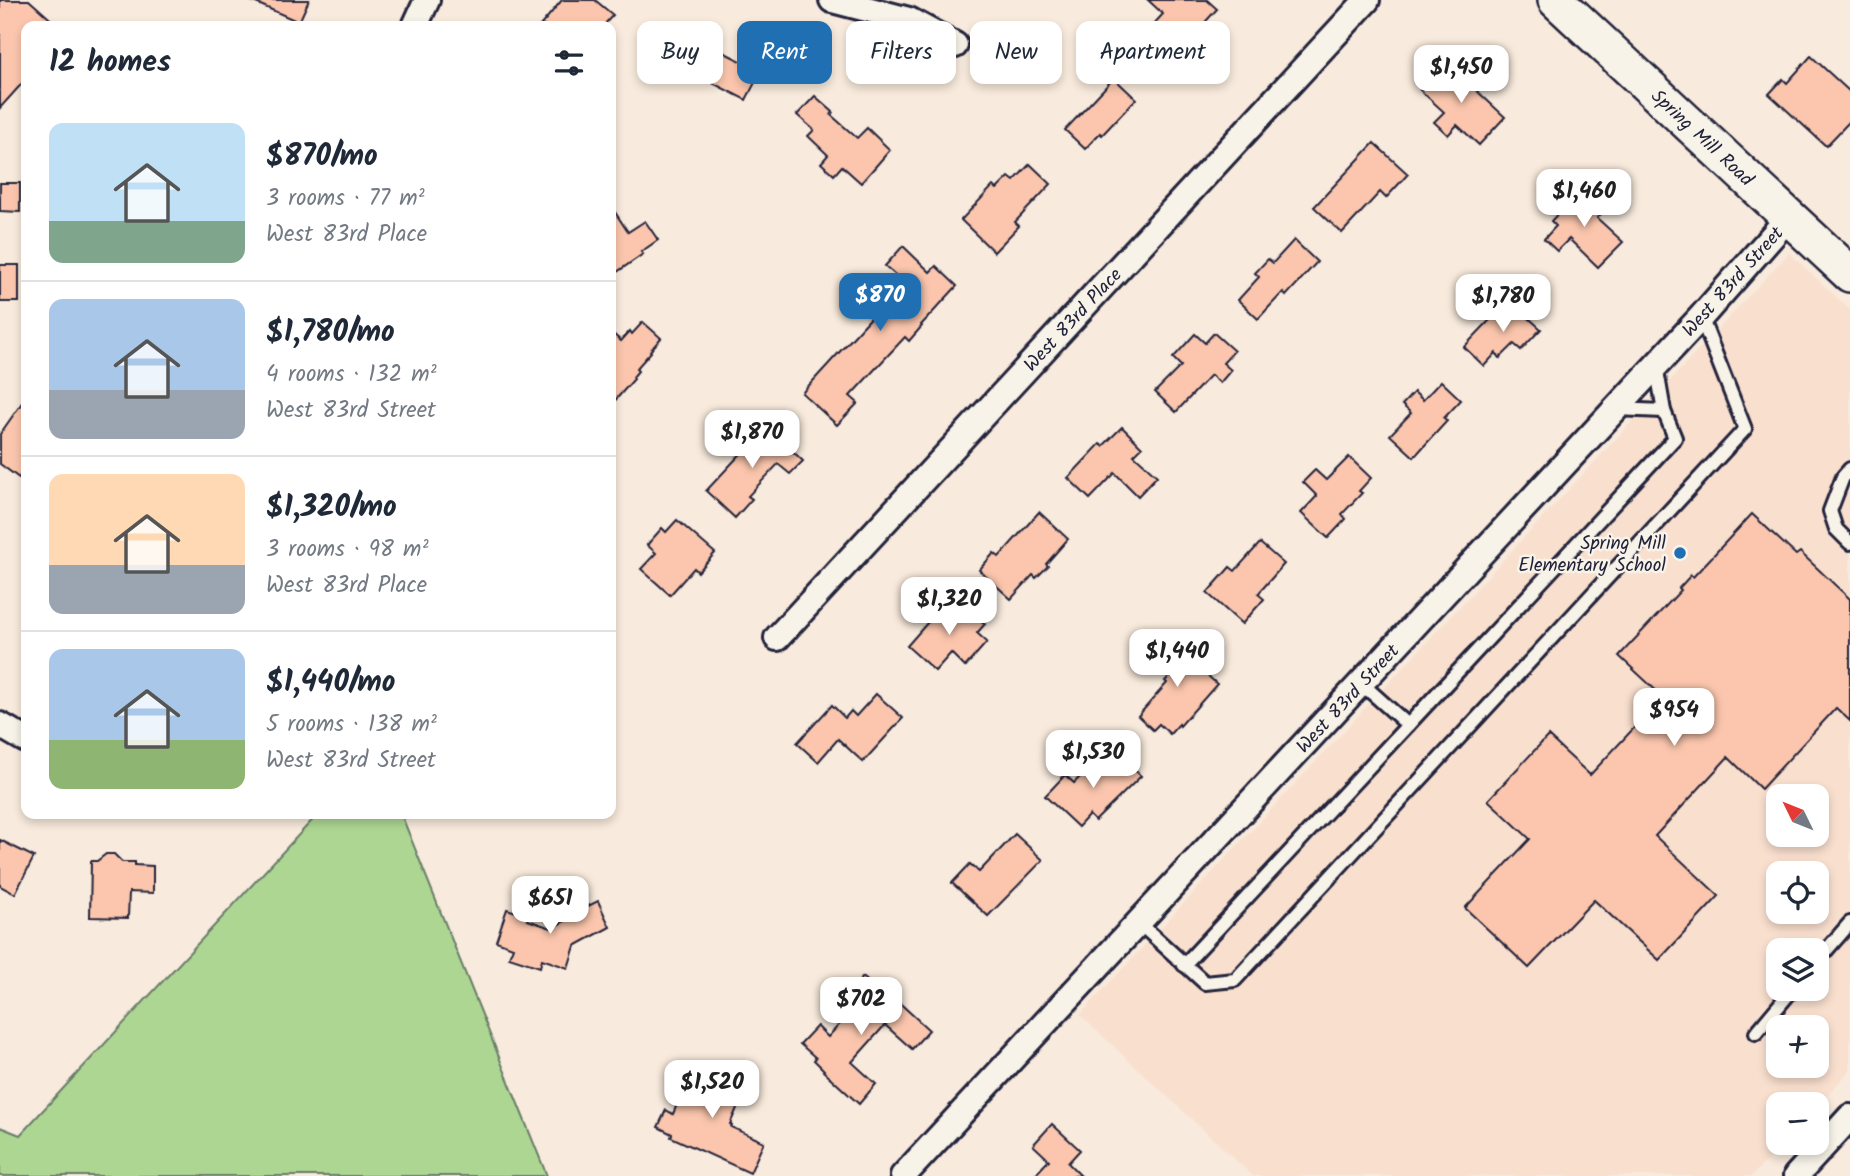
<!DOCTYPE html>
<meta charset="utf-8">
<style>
body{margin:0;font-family:Kalam,sans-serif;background:#f6f6f7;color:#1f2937;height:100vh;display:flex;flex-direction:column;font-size:26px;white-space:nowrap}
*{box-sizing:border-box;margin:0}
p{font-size:23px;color:#747a83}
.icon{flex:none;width:38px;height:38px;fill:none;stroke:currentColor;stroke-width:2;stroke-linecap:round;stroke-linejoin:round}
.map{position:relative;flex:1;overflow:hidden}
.drawer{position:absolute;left:21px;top:21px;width:595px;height:798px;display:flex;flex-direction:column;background:#fff;border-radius:14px;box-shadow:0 4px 10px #0003}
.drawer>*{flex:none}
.top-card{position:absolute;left:637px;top:21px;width:665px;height:63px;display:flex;gap:14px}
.needle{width:46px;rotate:313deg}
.buttons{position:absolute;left:1766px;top:784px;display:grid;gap:14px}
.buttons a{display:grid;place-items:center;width:63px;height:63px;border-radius:14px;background:#fff;box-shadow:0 4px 10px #0003;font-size:35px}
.price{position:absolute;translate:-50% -60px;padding:0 16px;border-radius:14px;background:#fff;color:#222;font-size:23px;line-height:46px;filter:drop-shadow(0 2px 4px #0008)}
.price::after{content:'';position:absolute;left:50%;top:42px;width:21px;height:16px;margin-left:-10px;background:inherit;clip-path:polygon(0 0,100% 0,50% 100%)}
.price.on{background:#1f6fb2;color:#fff}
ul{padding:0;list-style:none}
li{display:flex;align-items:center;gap:21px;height:175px;padding:0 28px}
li+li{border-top:2px solid #e0e1e3}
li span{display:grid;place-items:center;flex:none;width:196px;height:140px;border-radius:14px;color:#555}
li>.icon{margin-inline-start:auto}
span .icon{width:84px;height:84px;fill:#fffc;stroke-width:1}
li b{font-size:30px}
h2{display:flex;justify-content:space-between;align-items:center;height:84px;padding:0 28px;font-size:30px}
.tag{padding:0 24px;border-radius:14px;background:#fff;box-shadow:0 4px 10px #0003;font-size:24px;line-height:63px}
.tag.on{background:#1f6fb2;color:#fff}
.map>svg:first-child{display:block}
.built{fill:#f9dfce;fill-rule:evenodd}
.green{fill:#add693;stroke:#687c67;stroke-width:2}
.building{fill:#fbc6ad;stroke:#22223b;stroke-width:2}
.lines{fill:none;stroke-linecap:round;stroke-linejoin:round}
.lane-casing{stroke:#22223b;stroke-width:18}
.street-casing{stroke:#22223b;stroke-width:30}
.secondary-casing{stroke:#22223b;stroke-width:40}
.lane{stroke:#f7f3e8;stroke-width:12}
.street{stroke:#f7f3e8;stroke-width:24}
.secondary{stroke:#f7f3e8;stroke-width:35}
.poi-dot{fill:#1f6fb2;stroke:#f7f3e8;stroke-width:2.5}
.labels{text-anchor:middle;stroke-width:5;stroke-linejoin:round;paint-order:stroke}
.street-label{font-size:19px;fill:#22223b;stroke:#f7f3e8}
.poi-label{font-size:19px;fill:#22223b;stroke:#f7f3e8;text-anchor:end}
</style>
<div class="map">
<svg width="1850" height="1176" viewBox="0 0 1850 1176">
<rect width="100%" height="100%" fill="#f8eadc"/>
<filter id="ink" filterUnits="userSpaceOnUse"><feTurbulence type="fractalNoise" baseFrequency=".0143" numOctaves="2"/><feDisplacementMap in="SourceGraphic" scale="14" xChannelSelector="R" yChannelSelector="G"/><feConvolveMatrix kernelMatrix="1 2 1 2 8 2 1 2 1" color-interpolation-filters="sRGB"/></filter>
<g filter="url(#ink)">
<path class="built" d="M1789,253l61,57v760l-33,36 -1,-2h-38v39h5l-31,33h-499l-173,-161zM1778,796h38v39h-38zM1778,873h38v39h-38zM1778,950h38v39h-38zM1778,1027h38v39h-38z"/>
<path class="green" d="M318,814h83l146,362h-547v-49l20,8z"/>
<g class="building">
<path d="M0,0h29l29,26h-32v53l-26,29z"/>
<path d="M249,0h60l-10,22z"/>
<path d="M562,0h33l18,15 -10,11h-63z"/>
<path d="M1148,0h59l10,9 -28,31 3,2 -23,24 -29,-27 23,-25z"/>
<path d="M679,30l82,41 -15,29 -81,-41z"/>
<path d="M1811,56l39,36v29l-24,25 -57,-52 14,-15 4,4z"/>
<path d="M1446,62l59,55 -26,28 -22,-20 -9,10 -14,-13 10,-10 -24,-22z"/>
<path d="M1114,78l22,21 -34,36 -2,-2 -15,16 -20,-19z"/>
<path d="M815,96l18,16 -2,3 26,23 10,-10 23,22 -29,33 -19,-17 -8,9 -13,-12 7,-8 -20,-19 6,-6 -17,-15z"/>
<path d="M1374,143l34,31 -22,24 -6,-6 -38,41 -28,-26z"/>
<path d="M1030,164l21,20 -36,38 4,4 -25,26 -33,-32 32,-34 4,3 12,-12 5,4z"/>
<path d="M0,183h20v29l-20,-1z"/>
<path d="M1583,187l23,22 -9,9 26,24 -25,25 -29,-28 -12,12 -13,-12 12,-13 -5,-5z"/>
<path d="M611,206l17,26 17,-11 13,19 -17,12 2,2 -26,18 -6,-9z"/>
<path d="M1294,240l23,22 -31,34 -3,-4 -25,27 -20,-19 21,-23 -4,-4 13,-14 5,4z"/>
<path d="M903,246l27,26 6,-6 21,20 -36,39 1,1 -13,15 -4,-4 -55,59 8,7 -21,22 -35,-32 75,-82 -5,-4 27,-29 -14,-12z"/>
<rect x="0" y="265" width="19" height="37"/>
<path d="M1509,300l32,29 -20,21 -7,-6 -14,14 -4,-5 -12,13 -20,-19z"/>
<path d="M643,322l18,16 -11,13 1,1 -15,17 2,2 -5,6 1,2 -23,26v-73l10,9 9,-10 2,3z"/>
<path d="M1214,333l20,18 -11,12 8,7 -11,13 -9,-8 -35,37 -21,-20 26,-26 -8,-8 22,-24 10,9z"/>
<path d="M1441,381l20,19 -17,18 3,3 -33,36 -24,-22 21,-22 -9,-8 12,-13 9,8z"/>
<path d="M26,397v70l-7,11 -19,-14v-30z"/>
<path d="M765,425l38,36 -13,13 -12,-10 -30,32 4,3 -17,19 -29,-27 42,-45 -1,-2z"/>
<path d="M1122,427l20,20 -8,8 23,21 -19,20 -23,-23 -25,26 -22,-21 32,-34 3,2z"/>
<path d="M1349,457l22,21 -12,13 3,2 -20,21 4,5 -18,19 -27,-25 16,-17 -14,-14 12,-12 11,10z"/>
<path d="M1039,512l29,27 -22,25 2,2 -12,12 -3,-3 -22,24 -32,-29 15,-17 5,4z"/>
<path d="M1752,514l44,41 4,-3 50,47v122l-14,-13 -75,81 -33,-32 -73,79 64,60 -60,64 -65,-60 -65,68 -64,-60 65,-69 -42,-39 60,-64 42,39 73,-78 -44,-41 62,-66 -2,-2 12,-13 2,2z"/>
<path d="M677,520l38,33 -17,19 -4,-4 -24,27 -29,-26 15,-16 -9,-8 15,-17 4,4z"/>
<path d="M1260,543l24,21 -26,30 6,5 -22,25 -35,-31 23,-26 5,4z"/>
<path d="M960,601l25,23 -8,9 10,9 -22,25 -14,-14 -16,18 -28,-25 35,-40 7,7z"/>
<path d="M1173,636l19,17 -4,5 29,26 -37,42 -1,-2 -9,10 -11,-10 -6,6 -15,-14 29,-33 -2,-2 8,-8 -18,-16z"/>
<path d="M876,694l27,24 -40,44 -25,-23 -20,23 -21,-19 35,-38 13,13 6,-7 5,5z"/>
<path d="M1118,754l23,22 -46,45 -6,-6 -11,12 -33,-31 20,-21 9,8 26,-27 9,8z"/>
<path d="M1015,834l28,26 -55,56 -36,-33 18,-19 9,8z"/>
<path d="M0,840l34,17 -19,37 -15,-8z"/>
<path d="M106,854h8l8,8h13v3l18,1v27l-24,-1 -1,26 -38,-1 1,-56h6z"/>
<path d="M598,901l12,26 -35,19 -7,22 -26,-9 -2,8 -31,-10 4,-10 -17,-6 11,-32 22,7 -1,4 23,8 22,-11 -1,-3z"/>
<path d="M863,977l14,13 1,-2 13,11 2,-2 36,33 -17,19 -27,-24 -33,37 24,22 -17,20 -36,-33 1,-1 -10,-10 2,-2 -16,-14 17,-18 11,11 31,-34 -11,-9z"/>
<path d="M693,1066l20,9 1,-4 24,11 -1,3 9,3 -16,36 2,1 -1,2 33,15 -14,31 -79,-36 1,-3 -14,-7 8,-17 7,4 13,-31 -1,-3z"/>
<path d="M1052,1124l28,26 -12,13 13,13h-47l15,-16 -16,-15z"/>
</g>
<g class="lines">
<g class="lane-casing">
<g id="lane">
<path d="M1615,409l49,2"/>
<path d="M1850,469l-7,8 -13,34 6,18 14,14"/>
<path d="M1361,683l47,42 267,-287 -11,-27 -8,-46"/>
<path d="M1138,922l67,61 30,-3 510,-551 -44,-112"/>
<path d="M1816,962l34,-39"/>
<path d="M1184,965l224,-240"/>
<path d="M1756,1033l37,-44"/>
</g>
</g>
<g class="street-casing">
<g id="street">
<path d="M832,0l77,20 46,25"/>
<path d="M415,26l12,-26"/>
<path d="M777,638l590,-638"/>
<path d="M0,725l26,15"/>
<path d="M903,1176l798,-859 88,-100"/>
<path d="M1796,1176l54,-59"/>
</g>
</g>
<g class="secondary-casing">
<path id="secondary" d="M1556,0l294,274"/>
</g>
<use href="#lane" class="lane"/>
<use href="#street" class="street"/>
<use href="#secondary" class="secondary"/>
</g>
</g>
<circle class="poi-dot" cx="1680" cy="553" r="7"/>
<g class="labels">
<g class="street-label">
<text transform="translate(1703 137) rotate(43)" y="7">Spring Mill Road</text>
<text transform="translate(1732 281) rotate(-48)" y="7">West 83rd Street</text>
<text transform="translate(1072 319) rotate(-47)" y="7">West 83rd Place</text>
<text transform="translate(1347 698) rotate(-47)" y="7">West 83rd Street</text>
</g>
<g class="poi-label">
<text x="1666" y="549">Spring Mill<tspan x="1666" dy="22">Elementary School</tspan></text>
</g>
</g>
</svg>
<div class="buttons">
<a><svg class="needle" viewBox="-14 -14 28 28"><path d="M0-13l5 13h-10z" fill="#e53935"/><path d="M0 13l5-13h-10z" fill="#747a83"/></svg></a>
<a><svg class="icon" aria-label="locate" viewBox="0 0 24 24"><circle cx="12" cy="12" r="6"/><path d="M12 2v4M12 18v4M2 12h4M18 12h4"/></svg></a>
<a><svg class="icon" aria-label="layers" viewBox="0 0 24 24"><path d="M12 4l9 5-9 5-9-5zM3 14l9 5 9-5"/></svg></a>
<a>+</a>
<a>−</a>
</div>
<b class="price" style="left:1461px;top:105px">$1,450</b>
<b class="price" style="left:1584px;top:229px">$1,460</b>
<b class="price on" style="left:880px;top:333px">$870</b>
<b class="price" style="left:1503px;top:334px">$1,780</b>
<b class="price" style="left:752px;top:470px">$1,870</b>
<b class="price" style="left:949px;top:637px">$1,320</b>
<b class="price" style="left:1177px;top:689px">$1,440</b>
<b class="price" style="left:1674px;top:748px">$954</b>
<b class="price" style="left:1093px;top:790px">$1,530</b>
<b class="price" style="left:550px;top:936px">$651</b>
<b class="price" style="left:861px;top:1037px">$702</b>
<b class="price" style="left:712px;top:1120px">$1,520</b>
<div class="top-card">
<a class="tag">Buy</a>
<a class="tag on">Rent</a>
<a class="tag">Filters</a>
<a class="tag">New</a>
<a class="tag">Apartment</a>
</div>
<section class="drawer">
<h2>12 homes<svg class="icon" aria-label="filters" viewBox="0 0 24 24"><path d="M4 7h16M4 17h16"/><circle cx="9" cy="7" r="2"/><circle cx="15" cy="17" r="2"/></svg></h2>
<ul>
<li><span style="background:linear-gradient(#bfe0f5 70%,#7fa58c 0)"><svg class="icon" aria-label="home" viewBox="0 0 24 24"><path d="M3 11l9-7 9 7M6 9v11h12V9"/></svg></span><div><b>$870/mo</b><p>3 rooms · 77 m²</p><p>West 83rd Place</p></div></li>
<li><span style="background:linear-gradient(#a9c7e8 65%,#9aa5b1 0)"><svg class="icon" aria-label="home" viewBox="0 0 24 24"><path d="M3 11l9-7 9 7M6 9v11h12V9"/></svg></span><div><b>$1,780/mo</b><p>4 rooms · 132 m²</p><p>West 83rd Street</p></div></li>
<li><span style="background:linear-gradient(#ffd9b3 65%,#9aa5b1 0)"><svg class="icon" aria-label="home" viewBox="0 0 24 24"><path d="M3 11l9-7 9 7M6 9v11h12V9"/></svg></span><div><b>$1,320/mo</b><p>3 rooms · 98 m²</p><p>West 83rd Place</p></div></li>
<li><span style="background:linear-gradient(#a9c7e8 65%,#8fb573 0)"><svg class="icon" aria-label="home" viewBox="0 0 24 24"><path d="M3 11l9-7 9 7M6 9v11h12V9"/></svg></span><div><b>$1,440/mo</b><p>5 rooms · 138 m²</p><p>West 83rd Street</p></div></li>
</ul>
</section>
</div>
